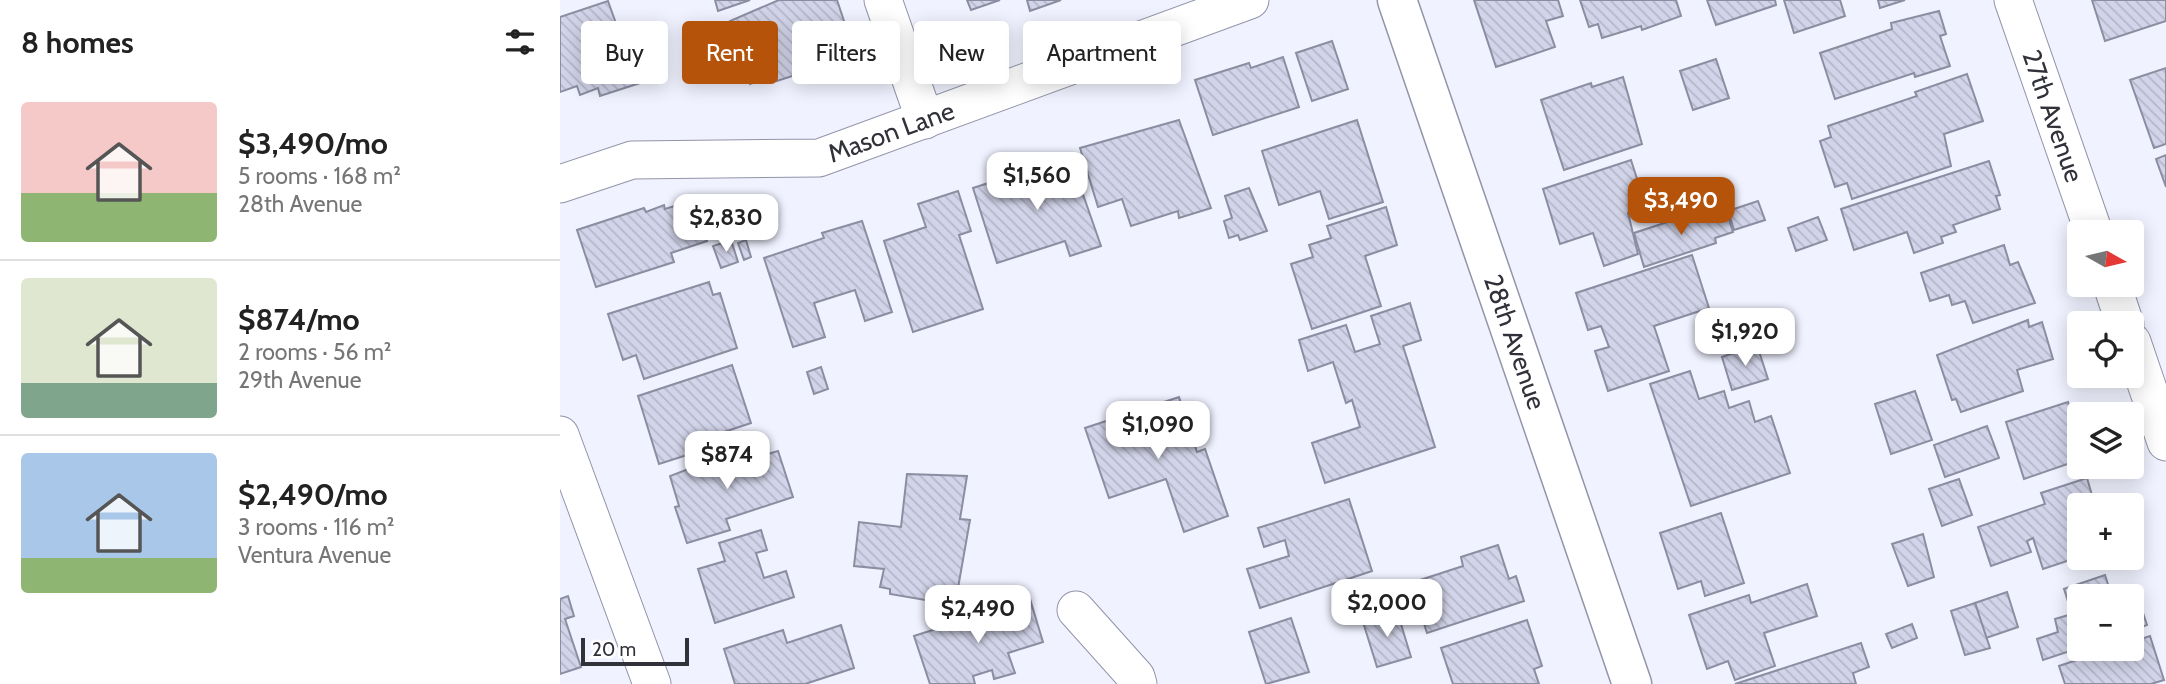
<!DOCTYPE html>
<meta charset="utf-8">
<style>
body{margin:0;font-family:Cabin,sans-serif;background:#f2f2f2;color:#222;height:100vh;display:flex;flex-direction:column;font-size:26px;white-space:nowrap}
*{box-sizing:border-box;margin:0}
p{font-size:23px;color:#767676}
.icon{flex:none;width:38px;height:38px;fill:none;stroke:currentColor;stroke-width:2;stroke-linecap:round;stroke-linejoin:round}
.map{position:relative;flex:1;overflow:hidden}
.side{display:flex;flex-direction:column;background:#fff;width:560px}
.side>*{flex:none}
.guide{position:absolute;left:21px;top:21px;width:665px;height:63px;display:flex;gap:14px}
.needle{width:46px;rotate:98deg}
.controls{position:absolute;left:1507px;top:220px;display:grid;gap:14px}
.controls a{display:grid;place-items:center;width:77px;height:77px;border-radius:7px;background:#fff;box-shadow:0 4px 18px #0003;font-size:35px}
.scale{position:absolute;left:21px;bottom:18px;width:108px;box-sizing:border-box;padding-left:7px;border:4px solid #303139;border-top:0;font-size:19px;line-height:24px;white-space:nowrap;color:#303139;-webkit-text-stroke:5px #fff;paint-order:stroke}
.price{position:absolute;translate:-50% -60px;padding:0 16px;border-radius:14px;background:#fff;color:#222;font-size:23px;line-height:46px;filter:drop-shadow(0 2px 4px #0008)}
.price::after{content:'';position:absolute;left:50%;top:42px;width:21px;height:16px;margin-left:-10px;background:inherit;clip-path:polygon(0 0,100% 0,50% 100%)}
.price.current{background:#b45309;color:#fff}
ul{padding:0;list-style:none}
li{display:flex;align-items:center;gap:21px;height:175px;padding:0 21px}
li+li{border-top:2px solid #e0e0e0}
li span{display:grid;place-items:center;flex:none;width:196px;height:140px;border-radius:7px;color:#555}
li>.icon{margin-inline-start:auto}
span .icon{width:84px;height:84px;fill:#fffc;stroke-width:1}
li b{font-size:30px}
h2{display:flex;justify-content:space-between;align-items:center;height:84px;padding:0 21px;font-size:30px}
.chip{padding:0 24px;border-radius:7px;background:#fff;box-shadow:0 4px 18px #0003;font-size:24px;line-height:63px}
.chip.current{background:#b45309;color:#fff}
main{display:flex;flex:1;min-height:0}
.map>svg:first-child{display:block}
.building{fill:url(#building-back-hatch);stroke:#8b8da1;stroke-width:2}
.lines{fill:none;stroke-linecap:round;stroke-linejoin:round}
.street-casing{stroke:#9294a8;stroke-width:39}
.secondary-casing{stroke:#9294a8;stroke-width:41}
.street{stroke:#fff;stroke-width:37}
.secondary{stroke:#fff;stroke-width:38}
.labels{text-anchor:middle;stroke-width:7;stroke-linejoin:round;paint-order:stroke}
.street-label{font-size:26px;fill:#303139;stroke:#fff}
</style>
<main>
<section class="side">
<h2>8 homes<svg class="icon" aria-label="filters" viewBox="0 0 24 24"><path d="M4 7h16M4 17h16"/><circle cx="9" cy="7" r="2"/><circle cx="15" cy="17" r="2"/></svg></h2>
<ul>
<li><span style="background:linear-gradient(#f6c9c9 65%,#8fb573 0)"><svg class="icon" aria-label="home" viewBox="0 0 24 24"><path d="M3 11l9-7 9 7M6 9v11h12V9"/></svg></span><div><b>$3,490/mo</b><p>5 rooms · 168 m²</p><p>28th Avenue</p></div></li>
<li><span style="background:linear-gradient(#dfe7d0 75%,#7fa58c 0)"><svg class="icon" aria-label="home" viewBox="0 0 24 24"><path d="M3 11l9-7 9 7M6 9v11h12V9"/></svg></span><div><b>$874/mo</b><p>2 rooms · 56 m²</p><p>29th Avenue</p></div></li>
<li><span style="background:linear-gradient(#a9c7e8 75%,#8fb573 0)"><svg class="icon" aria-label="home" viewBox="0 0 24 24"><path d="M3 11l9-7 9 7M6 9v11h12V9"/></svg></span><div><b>$2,490/mo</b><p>3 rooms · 116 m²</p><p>Ventura Avenue</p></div></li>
</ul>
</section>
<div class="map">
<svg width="1606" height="684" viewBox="0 0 1606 684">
<defs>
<pattern id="building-back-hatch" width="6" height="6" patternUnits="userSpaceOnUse" patternTransform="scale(1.75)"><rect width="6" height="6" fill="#d2d4e9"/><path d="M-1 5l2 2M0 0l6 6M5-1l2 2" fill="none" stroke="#b5b6c9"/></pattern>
</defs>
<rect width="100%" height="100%" fill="#f0f2ff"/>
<g class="building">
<path d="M155,0h35l-32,11z"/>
<path d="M219,0h58l16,48 -32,11 2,7 -46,15 -1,-6 -26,9 -20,-63z"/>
<path d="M407,0h33l-29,10z"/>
<path d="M467,0h34l-31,11z"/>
<path d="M914,0h84l5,16 -17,5 9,26 -59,20z"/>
<path d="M1020,0h96l5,16 -39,14 -1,-4 -39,12 -4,-14 -9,3z"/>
<path d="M1147,0h68l1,5 -60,20z"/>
<path d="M1224,0h56l5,16 -51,17z"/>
<path d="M1318,0h27l-25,8z"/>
<path d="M1532,0h74v21l-61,20z"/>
<path d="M48,1l15,42 5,-3 15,42 -43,14 -2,-8 -18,7 -3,-9 -17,6v-75z"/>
<path d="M1379,11l7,23 -6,2 10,30 -35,11 -1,-4 -79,26 -15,-46 72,-24 -1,-6z"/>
<path d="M772,41l16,48 -36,12 -16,-48z"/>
<path d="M723,57l16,50 -86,28 -18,-55 54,-17 2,5z"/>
<path d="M1156,59l13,39 -36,12 -13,-39z"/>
<path d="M1606,68v76l-12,4 -24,-68z"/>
<path d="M1407,74l16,47 -39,13 7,32 -99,33 -5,-16 -12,4 -15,-46 11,-4 -3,-11 89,-30 -2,-4z"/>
<path d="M1063,77l19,67 -78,26 -23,-70 50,-17 1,4z"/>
<path d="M619,120l32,88 -32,10 -1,-7 -47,15 -9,-27 -24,8 -18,-59z"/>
<path d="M797,120l26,82 -54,17 -9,-28 -41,14 -17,-54z"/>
<path d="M1606,155v32l-10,-28z"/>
<path d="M510,157l31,89 -31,10 -5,-15 -68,22 -24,-75z"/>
<path d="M1071,160l15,47 -18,6 10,41 -34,12 -11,-33 -33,11 -17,-55z"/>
<path d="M1429,161l11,34 -4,1 4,13 -47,16 3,7 -15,5 2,6 -29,10 -7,-21 -53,18 -13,-41z"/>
<path d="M689,188l18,43 -27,9 -2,-5 -9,3 -5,-17 8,-3 -7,-22z"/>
<path d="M398,191l13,40 -12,4 24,74 -70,23 -29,-91 42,-14 -8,-23z"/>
<path d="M134,200l13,41 -36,12 3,9 -78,25 -19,-57 67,-22 2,4 18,-7 1,4z"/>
<path d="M1198,201l7,19 -31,10 -6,-19z"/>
<path d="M826,207l11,38 -32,11 16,50 -69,23 -21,-65 22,-7 -4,-12 22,-7 -4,-12z"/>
<path d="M1144,210l4,9 19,-6 6,19 -18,6 1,5 -72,24 -10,-34z"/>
<path d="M1258,217l9,23 -31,11 -8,-23z"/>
<path d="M302,221l30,91 -27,9 -10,-31 -41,13 11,34 -32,10 -29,-89 60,-20 -2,-5z"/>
<path d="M171,240l7,22 -17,6 -8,-22z"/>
<path d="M186,240l5,17 -7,3 -6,-17z"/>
<path d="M1444,245l6,20 8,-3 17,41 -62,20 -8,-22 -13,4 -3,-10 -19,6 -9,-28z"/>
<path d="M1132,255l17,53 -55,18 15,45 -61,20 -13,-40 14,-4 -8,-21 -13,4 -12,-37z"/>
<path d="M149,282l4,13 7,-2 17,55 -93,31 -8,-24 -13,5 -15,-46z"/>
<path d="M850,303l11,37 -18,6 32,101 -110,36 -13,-40 48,-16 -8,-27 -6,3 -13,-41 -25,9 -9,-31 47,-15 9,27 25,-8 -9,-28z"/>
<path d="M1468,320l1,7 13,-5 11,37 -36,11 6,21 -62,21 -5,-13 -4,1 -15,-45z"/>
<path d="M1197,345l11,34 -36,11 -10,-33z"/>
<path d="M172,365l19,58 -42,14 3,10 -53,17 -21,-68z"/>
<path d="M261,367l7,22 -14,5 -7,-22z"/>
<path d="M1130,371l9,28 25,-8 5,17 20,-7 6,21 16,-6 19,57 -99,33 -41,-122z"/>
<path d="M1355,391l17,49 -41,14 -16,-50z"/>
<path d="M619,397l18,55 8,-3 23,67 -44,16 -18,-53 -57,19 -24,-70z"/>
<path d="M1508,402l11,30v28l-55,19 -18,-57z"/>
<path d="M1427,426l12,32 -54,19 -11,-32z"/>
<path d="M183,448l4,12 31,-9 15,46 -67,22 4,11 -43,13 -12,-36 4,-1 -9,-30z"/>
<path d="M347,474l60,2 -7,43 10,1 -15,85 -65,-11v-5l-10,-2 4,-18 -30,-3 5,-44 42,5z"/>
<path d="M1527,478l7,24 -2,4h-13v51l-36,12 -10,-31 -6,3 4,11 -40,14 -13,-39 67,-23 -4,-11z"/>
<path d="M1399,479l13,36 -30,11 -13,-37z"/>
<path d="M789,499l23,72 -112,37 -13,-39 42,-13 -4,-16 -21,7 -6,-19z"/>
<path d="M1161,513l23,70 -39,13 -4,-15 -23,8 -18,-56z"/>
<path d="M201,530l6,20 -11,3 8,25 22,-7 8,26 -79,26 -17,-54 27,-8 -6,-18z"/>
<path d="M1363,534l11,43 -26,9 -16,-42z"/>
<path d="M938,545l11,34 7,-3 8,25 -97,32 -16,-50 52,-17 -2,-9z"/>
<path d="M1545,575l7,22h-33v51l-36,12 -6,-21 21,-7 -3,-13 17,-5 -8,-25z"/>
<path d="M1247,584l10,32 -53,17 11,33 -40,14 -7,-19 -21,8 -18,-54 60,-20 2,8z"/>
<path d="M1447,592l11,35 -32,11 -11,-35z"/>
<path d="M8,596l6,20 -9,3 16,48 -21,7v-75z"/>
<path d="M1578,598l9,27 -15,6v-30z"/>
<path d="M470,599l13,43 -35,11 7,20 -21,6 -2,-9 -19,6 2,8h-45l-16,-48z"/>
<path d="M1415,603l15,45 -25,7 -14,-44z"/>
<path d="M837,611l14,46 -34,10 -14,-45z"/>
<path d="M731,618l18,54 -43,12 -17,-52z"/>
<path d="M967,620l15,46 -8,3 5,15h-86l-12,-36z"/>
<path d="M1352,624l5,14 -25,10 -6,-14z"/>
<path d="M281,625l13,43 -49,16h-70l-11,-35 59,-19 4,13z"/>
<path d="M1590,636l14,44 -13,4h-86l-6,-18 51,-17h22v-7z"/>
<path d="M1301,643l8,24 -16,6 3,11h-121z"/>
</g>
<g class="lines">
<g class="street-casing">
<g id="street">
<path d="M323,0l42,120"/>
<path d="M1453,0l81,233"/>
<path d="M0,184l72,-24 187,-2 431,-158"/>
<path d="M1552,285l13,39"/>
<path d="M1572,342l34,100"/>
<path d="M0,435l92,249"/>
<path d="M516,610l60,67 2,7"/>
</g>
</g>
<g class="secondary-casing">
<path id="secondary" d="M837,0l235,684"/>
</g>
<use href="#street" class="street"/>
<use href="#secondary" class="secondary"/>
</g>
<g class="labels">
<g class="street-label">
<text transform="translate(1493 116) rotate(71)" y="9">27th Avenue</text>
<text transform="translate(331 132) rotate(-20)" y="9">Mason Lane</text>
<text transform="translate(955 342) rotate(71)" y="9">28th Avenue</text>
</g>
</g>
</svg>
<div class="controls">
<a><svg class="needle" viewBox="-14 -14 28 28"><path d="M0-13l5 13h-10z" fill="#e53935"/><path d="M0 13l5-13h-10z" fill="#767676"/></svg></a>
<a><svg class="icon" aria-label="locate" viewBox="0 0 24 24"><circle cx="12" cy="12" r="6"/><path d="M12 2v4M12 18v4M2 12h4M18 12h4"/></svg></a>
<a><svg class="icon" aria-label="layers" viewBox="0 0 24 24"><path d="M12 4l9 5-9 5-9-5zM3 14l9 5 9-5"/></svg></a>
<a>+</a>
<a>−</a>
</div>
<div class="scale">20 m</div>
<b class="price" style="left:477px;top:212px">$1,560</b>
<b class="price current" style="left:1121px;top:237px">$3,490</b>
<b class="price" style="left:166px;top:254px">$2,830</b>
<b class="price" style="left:1185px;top:368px">$1,920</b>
<b class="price" style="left:598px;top:461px">$1,090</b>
<b class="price" style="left:167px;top:491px">$874</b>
<b class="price" style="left:827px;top:639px">$2,000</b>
<b class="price" style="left:418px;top:645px">$2,490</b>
<div class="guide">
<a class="chip">Buy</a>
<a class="chip current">Rent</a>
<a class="chip">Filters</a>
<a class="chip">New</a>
<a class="chip">Apartment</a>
</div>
</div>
</main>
